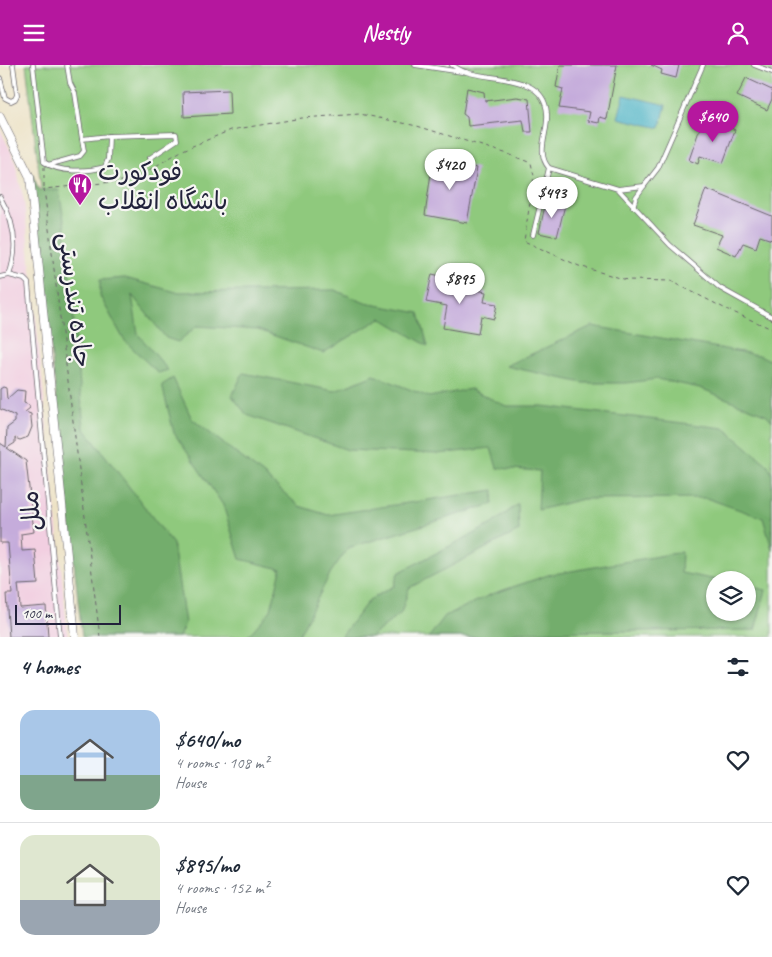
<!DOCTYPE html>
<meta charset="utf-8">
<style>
body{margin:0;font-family:Caveat,"Playpen Sans Arabic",sans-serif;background:#f6f6f7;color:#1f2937;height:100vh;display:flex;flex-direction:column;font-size:19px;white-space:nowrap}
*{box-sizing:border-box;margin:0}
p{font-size:16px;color:#747a83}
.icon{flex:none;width:28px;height:28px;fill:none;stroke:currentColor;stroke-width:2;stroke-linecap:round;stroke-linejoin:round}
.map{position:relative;height:572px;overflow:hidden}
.sheet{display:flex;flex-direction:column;background:#fff;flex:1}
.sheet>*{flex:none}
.tools{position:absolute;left:706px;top:506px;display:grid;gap:10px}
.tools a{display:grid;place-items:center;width:50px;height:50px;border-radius:50%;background:#fff;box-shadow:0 1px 4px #0004;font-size:25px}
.scale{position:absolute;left:15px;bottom:12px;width:106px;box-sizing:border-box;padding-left:5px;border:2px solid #22223b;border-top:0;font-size:14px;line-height:18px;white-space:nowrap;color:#22223b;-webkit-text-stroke:4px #f6f6f2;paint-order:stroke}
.price{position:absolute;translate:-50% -42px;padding:0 11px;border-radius:18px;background:#fff;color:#222;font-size:16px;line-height:32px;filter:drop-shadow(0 1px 2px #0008)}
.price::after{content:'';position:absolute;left:50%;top:30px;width:15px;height:11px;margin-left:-8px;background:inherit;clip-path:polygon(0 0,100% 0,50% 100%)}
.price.on{background:#b5179e;color:#fff}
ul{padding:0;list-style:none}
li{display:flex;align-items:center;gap:15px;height:125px;padding:0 20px}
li+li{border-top:1px solid #e0e1e3}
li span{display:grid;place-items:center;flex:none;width:140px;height:100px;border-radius:15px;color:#555}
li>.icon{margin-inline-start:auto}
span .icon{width:60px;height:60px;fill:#fffc;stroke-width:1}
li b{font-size:21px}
h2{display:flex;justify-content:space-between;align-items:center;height:60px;padding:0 20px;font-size:21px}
header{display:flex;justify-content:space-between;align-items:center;height:65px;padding:0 20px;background:#b5179e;color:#fff;font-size:22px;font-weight:600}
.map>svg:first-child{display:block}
.built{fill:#f2cfe1}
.green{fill:#8fc97d;stroke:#58765c;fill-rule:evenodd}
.forest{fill:#73ad6c;stroke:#4a6854}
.water{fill:#46b1c4;stroke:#346a80}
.building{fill:#c5acdb}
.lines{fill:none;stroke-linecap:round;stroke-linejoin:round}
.lane-casing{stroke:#69656b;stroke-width:5.5}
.street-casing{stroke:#69656b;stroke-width:9}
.path{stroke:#69656b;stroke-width:1;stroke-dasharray:4 4;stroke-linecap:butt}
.lane{stroke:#fff;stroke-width:4}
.street{stroke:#fff;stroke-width:8}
.labels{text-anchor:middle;stroke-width:4.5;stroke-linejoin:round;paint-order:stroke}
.poi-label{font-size:25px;fill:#22223b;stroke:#f6f6f2;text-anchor:start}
.street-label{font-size:25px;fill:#22223b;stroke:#f6f6f2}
</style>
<header><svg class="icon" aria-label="menu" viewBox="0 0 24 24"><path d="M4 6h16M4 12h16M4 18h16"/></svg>Nestly<svg class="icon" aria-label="person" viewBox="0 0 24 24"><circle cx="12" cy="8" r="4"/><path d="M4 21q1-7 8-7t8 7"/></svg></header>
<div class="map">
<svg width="772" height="572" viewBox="0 0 772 572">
<rect width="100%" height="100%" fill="#f6f6f2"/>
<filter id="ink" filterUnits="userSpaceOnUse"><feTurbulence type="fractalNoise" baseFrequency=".02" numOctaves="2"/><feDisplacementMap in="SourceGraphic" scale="10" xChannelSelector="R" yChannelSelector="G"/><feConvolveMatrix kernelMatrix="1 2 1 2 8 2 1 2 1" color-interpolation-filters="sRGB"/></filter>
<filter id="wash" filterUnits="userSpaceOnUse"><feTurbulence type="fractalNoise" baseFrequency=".0096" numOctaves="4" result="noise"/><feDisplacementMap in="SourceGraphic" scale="20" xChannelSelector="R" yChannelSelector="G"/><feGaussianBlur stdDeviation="1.12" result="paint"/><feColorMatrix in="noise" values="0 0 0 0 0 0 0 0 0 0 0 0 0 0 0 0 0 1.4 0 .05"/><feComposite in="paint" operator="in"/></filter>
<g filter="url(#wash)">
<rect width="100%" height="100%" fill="#ede2c5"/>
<path class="built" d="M0,64l14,29 10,43 44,436h-68z"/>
<path class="green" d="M26,0h746v572h-676zM715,515h33v33h-33z"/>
<g class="forest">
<path d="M32,108l7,17h20l6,36 19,202 89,116 12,79 -6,14h-97z"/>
<path d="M125,213l51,14 159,-2 30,13 54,10 9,33 -47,-28 -58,35 -65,-23 -61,-4 -19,16 -12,-4 -34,-43 6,39 30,36 -10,3 -34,-33 -24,-44v-16z"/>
<path d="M592,261l167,29 13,6v60l-5,-6 -67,-27 -43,-9 -31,4h-43l-77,-17z"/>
<path d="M243,308l92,18 39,-16 55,22 42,-8 35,17h36l182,22 44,37 4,9v75l-9,-31 -57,-20 -123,1 -45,11 2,-39 -43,-3 -6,-20 -53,6 -90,-4 -101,-35 -15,-19z"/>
<path d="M173,313l19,41 72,56 35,31 29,9 166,-25 -1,14 -145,44 -17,24 -33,65h-51l24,-27 10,-41 -41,-10 -17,-54 -49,-72 -12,-48z"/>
<path d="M518,439l1,27 -110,57 -8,25 -30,24h-30l28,-37 25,-14 4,-13 94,-49z"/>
<path d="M682,487l-1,21 36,7h-2v33h33v-27l18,4 -11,40 -238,2 -13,5h-75l16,-21 47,-22 56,-19z"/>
</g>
<path class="water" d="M624,30l42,10 -6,23 -42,-10z"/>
<g id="blocks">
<g class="building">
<path d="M560,0h57l-10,54 -7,-2 -1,6 -11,-2 2,-9 -31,-4 4,-19 -7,-2z"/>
<path d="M651,0h28l-3,13 -15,-4 1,-4z"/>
<path d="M746,13l26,12v9l-5,11 -30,-14z"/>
<path d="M467,23l17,4 1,9 32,-4 12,2 3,33h-7l-2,-12 -55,6 -1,-9 -4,-3z"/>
<path d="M229,25l1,24 -46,3 -1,-25z"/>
<path d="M717,56l18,9 -12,33 -23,-7 -2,8 -9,-4 12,-35 11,7z"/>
<path d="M433,94l44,9 -10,55 -42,-8z"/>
<path d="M706,124l66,27v24l-12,-4 -4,12 -13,-5 -7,13 -20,-9 6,-12 -29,-10z"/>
<path d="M546,136l19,4 -8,32 -18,-4z"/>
<path d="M432,209l22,5 -1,6 33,7 -2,10 13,2 -3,15 -13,-3 -3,18 -35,-6 4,-22 -21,-4z"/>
<path d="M3,322l3,1 1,11 10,-9 8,1 -1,12 5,2 1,3 -5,4 6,2v4l1,9 -4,10 -8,3 -5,-2v5l-8,5 19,13 8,71 -13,2 1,17 13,-1 3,34 -20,1 1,8 1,15 26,-2 2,31h-39l-3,-43h6l-4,-51h-8v-100l6,4 1,-19 8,-6v-6l-15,-7v-20z"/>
</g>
</g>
</g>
<g filter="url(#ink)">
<use href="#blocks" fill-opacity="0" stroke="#69656b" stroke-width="1"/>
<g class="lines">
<g class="lane-casing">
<g id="lane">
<path d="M33,0l11,97c15,11 43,10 61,5l3,-8 1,-23 -27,3 -7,-46 -5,-10 -3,-18"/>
<path d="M415,0l47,7"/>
<path d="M452,0c4,2 9,6 14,7 27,9 78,2 81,41 2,19 -12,39 2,55l69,21 26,-3 14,-18 45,-103"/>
<path d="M754,0l18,7"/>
<path d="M0,13l5,20 6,3 4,-2 2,-4 -4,-30"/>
<path d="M109,71l67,-2 1,6 -27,18"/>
<path d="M48,100l32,-9 4,-5 -2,-12"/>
<path d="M618,124l52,56 50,43 52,29"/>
<path d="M0,132c14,24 19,51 9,78l-9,2"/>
<path d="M633,142l3,-10 8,-11"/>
<path d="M533,170l16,-67"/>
<path d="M9,210l15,4 4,4 32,354"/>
</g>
</g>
<g class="street-casing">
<path id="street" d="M0,52l30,60 45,460"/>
</g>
<g class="path">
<path d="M44,102v21"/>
<path d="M100,572l-56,-448 88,-9 51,-30 48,-20 71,-12 58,-4 57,12 91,28 23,9 3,13 -10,65 55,25 48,14 44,1 55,28 46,20"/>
</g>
<use href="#lane" class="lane"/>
<use href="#street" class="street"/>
</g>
</g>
<defs>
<g id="restaurant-pin" transform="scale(1.25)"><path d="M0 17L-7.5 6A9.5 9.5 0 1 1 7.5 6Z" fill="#b5179e" stroke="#f6f6f2"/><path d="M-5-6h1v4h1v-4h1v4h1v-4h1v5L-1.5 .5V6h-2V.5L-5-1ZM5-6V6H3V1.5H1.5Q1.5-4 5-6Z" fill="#fff"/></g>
</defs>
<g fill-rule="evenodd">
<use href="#restaurant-pin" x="80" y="120"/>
</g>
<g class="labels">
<g class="poi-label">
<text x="98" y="115">فودکورت<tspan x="98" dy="29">باشگاه انقلاب</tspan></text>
</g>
<g class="street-label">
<text transform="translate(76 235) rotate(83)" y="9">جاده تندرستی</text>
<text transform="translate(30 446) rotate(-95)" y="9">ملل</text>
</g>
</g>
</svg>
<div class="tools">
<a><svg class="icon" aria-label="layers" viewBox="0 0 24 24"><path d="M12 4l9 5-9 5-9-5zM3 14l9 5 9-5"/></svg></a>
</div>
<div class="scale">100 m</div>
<b class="price on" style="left:713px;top:78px">$640</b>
<b class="price" style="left:450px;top:126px">$420</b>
<b class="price" style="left:552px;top:154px">$493</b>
<b class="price" style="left:460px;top:240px">$895</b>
</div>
<section class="sheet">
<h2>4 homes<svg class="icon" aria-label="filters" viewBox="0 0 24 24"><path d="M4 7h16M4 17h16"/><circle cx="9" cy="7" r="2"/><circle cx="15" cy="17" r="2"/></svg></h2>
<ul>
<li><span style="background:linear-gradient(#a9c7e8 65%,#7fa58c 0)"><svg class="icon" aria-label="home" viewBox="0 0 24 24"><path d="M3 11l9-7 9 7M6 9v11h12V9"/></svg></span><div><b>$640/mo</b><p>4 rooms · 108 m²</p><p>House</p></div><svg class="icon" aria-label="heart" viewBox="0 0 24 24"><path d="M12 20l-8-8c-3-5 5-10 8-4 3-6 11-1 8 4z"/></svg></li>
<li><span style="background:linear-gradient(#dfe7d0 65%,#9aa5b1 0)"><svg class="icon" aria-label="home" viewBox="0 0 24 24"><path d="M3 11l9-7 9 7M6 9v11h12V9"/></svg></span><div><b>$895/mo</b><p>4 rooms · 152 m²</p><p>House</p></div><svg class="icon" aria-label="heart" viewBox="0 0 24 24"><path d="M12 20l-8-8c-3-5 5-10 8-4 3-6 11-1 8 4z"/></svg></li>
</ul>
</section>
